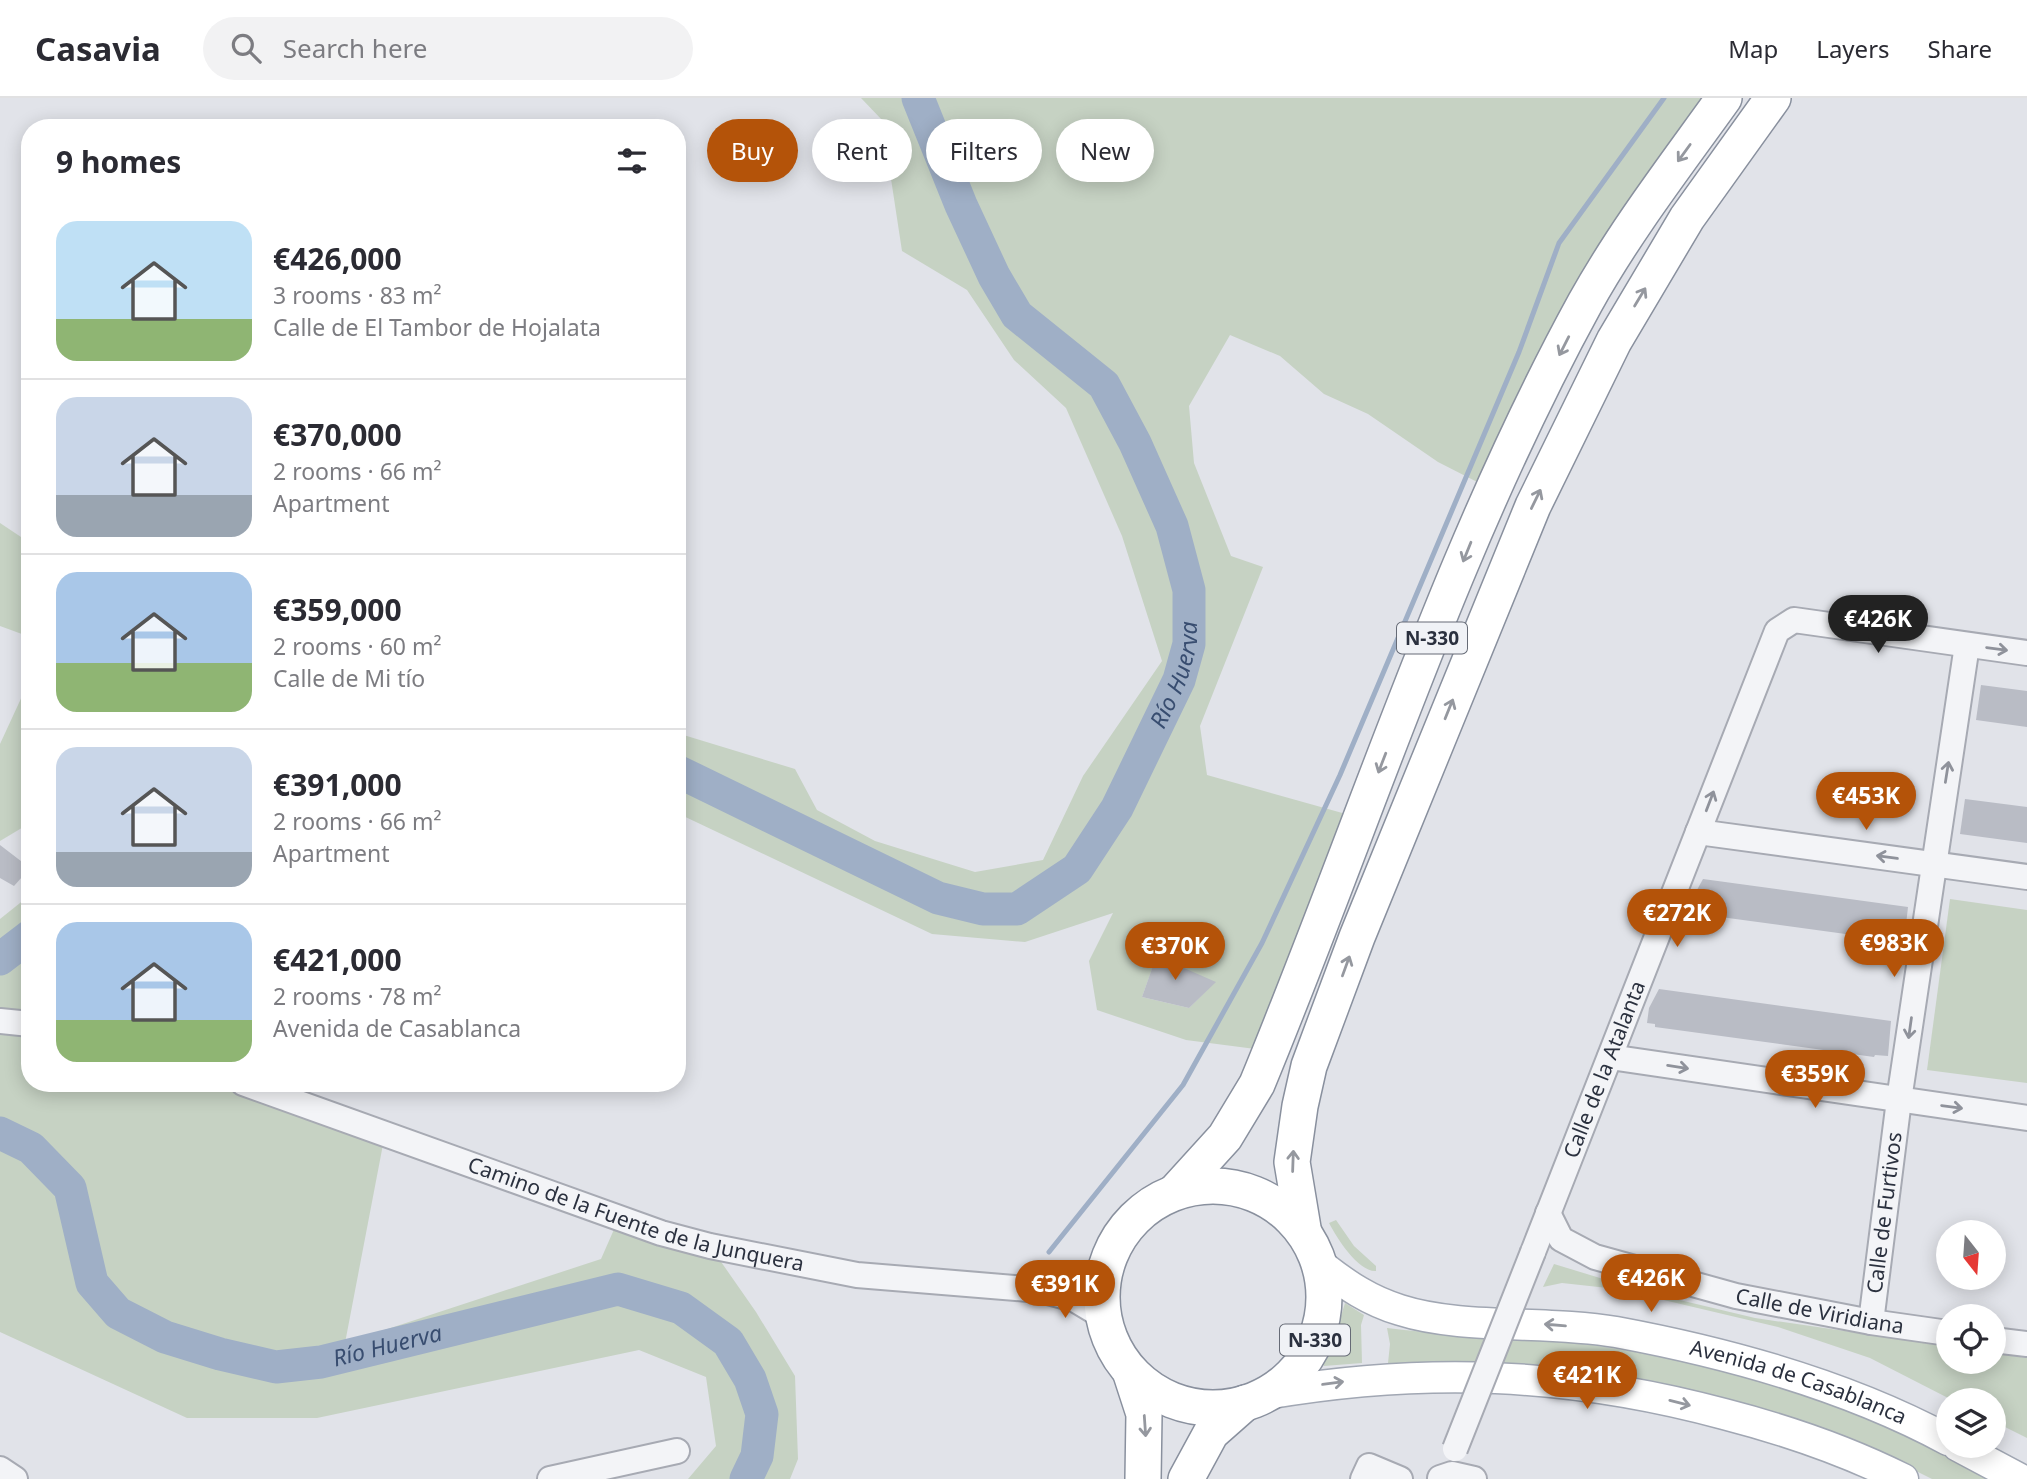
<!DOCTYPE html>
<meta charset="utf-8">
<style>
body{margin:0;font-family:"Noto Sans",sans-serif;background:#f2f2f3;color:#2b2b33;height:100vh;display:flex;flex-direction:column;font-size:26px;white-space:nowrap}
*{box-sizing:border-box;margin:0}
p{font-size:23px;color:#7c7c81}
.icon{flex:none;width:38px;height:38px;fill:none;stroke:currentColor;stroke-width:2;stroke-linecap:round;stroke-linejoin:round}
.map{position:relative;flex:1;overflow:hidden}
.panel{position:absolute;left:21px;top:21px;width:665px;height:973px;display:flex;flex-direction:column;background:#fff;border-radius:28px;box-shadow:0 4px 18px #0003}
.panel>*{flex:none}
.hud{position:absolute;left:707px;top:21px;width:665px;height:63px;display:flex;gap:14px}
.needle{width:46px;rotate:163deg}
.buttons{position:absolute;left:1936px;top:1122px;display:grid;gap:14px}
.buttons a{display:grid;place-items:center;width:70px;height:70px;border-radius:50%;background:#fff;box-shadow:0 4px 18px #0003;font-size:35px}
.price{position:absolute;translate:-50% -60px;padding:0 16px;border-radius:24px;background:#b45309;color:#fff;font-size:23px;line-height:46px;filter:drop-shadow(0 2px 4px #0008)}
.price::after{content:'';position:absolute;left:50%;top:42px;width:21px;height:16px;margin-left:-10px;background:inherit;clip-path:polygon(0 0,100% 0,50% 100%)}
.price.active{background:#222;color:#fff}
ul{padding:0;list-style:none}
li{display:flex;align-items:center;gap:21px;height:175px;padding:0 35px}
li+li{border-top:2px solid #e1e1e2}
li span{display:grid;place-items:center;flex:none;width:196px;height:140px;border-radius:21px;color:#555}
li>.icon{margin-inline-start:auto}
span .icon{width:84px;height:84px;fill:#fffc;stroke-width:1}
li b{font-size:30px}
h2{display:flex;justify-content:space-between;align-items:center;height:84px;padding:0 35px;font-size:30px}
.pill{padding:0 24px;border-radius:32px;background:#fff;box-shadow:0 4px 18px #0003;font-size:24px;line-height:63px}
.pill.active{background:#b45309;color:#fff}
header{display:flex;align-items:center;gap:42px;box-sizing:border-box;height:98px;padding:0 35px;background:#fff;border-bottom:2px solid #e1e1e2}
header strong{font-size:33px}
nav{display:flex;gap:38px;margin-inline-start:auto;font-size:24px}
.search{width:490px;height:63px;background:#f2f2f3;display:flex;align-items:center;gap:18px;box-sizing:border-box;padding:0 24px;border-radius:38px;color:#7c7c81;font-size:26px}
.map>svg:first-child{display:block}
.green{fill:#c6d2c3;fill-rule:evenodd}
.lines{fill:none;stroke-linecap:round;stroke-linejoin:round}
.stream{stroke:#9fafc6;stroke-width:5}
.river{stroke:#9fafc6;stroke-width:33}
.building{fill:#b9bcc5}
.minor-casing{stroke:#a7aab3;stroke-width:28}
.major-casing{stroke:#a1a7b3;stroke-width:33}
.highway-casing{stroke:#89909e;stroke-width:38}
.minor{stroke:#f3f4f7;stroke-width:24}
.major{stroke:#fff;stroke-width:30}
.highway{stroke:#fff;stroke-width:35}
.minor-bridge-casing{stroke:#a7aab3;stroke-width:28;stroke-linecap:butt}
.minor-bridge{stroke:#f3f4f7;stroke-width:24}
.oneway{stroke:#95989f}
.oneway2{stroke:#8f929b}
.labels{text-anchor:middle;stroke-width:5;stroke-linejoin:round;paint-order:stroke}
.shield{fill:#f0f2f6;stroke:#666b76;stroke-width:2}
.shield-label{font-size:19px;font-weight:bold;fill:#2b313f}
.street-label{font-size:21px;fill:#2b313f;stroke:#f0f2f6}
.water-label{font-size:23px;font-style:italic;fill:#384d70;stroke:#f0f2f6}
</style>
<header>
<strong>Casavia</strong>
<div class="search"><svg class="icon" aria-label="search" viewBox="0 0 24 24"><circle cx="10" cy="10" r="6"/><path d="M15 15l6 6"/></svg>Search here</div>
<nav><a>Map</a><a>Layers</a><a>Share</a></nav>
</header>
<div class="map">
<svg width="2027" height="1381" viewBox="0 0 2027 1381">
<rect width="100%" height="100%" fill="#e1e3e9"/>
<g class="green">
<path d="M861,0h853l-227,389 -49,-25 -70,-48 -44,-20 -44,-38 -50,-21 -41,71 5,57 37,93 32,11 -63,159 7,49 146,41 -90,234 -77,-10 -89,-30 -8,-49 24,-48 -88,29 -93,-8 -255,-121v-80l118,36 22,41 58,31 100,31 68,-12 40,-84 79,-115 -40,-125 -56,-128 -52,-48 -47,-70 -65,-39 -20,-131zM1160,849l21,9 -12,26h46l-26,26 -47,-11z"/>
<path d="M0,425l30,20v94l-30,-11z"/>
<path d="M30,581v144l-30,18v-97z"/>
<path d="M30,797v188h213l142,51 -40,209 256,-84 18,-41 91,28 46,66 39,64 3,83 -8,20h-102l28,-33 -10,-69 -67,-27 -322,68h-130l-187,-86v-413z"/>
<path d="M1950,801l77,11v173l-100,-13z"/>
<path d="M1336,1122l18,26 22,20v5c-18,1 -39,-33 -47,-48z"/>
<path d="M1554,1166l92,28 109,26 193,28v16h45v-9l34,5v80l-34,-17v-21h-41l-82,-42 -92,-31 -161,-38 -55,-6 -19,4z"/>
<path d="M1345,1205l19,12 -3,10 1,38 -38,3 -2,-3 11,-21z"/>
<path d="M1387,1230c60,8 121,7 181,14 144,17 293,62 418,137h-54l-40,-20 -160,-58 -92,-22 -106,-15 -146,-1 2,-19z"/>
</g>
<g class="lines">
<path class="stream" d="M1049,1154l134,-167 79,-142 78,-168 179,-423 40,-109 105,-145"/>
<g class="river">
<path id="s1" d="M677,673l261,127 45,11h34l60,-40 40,-61 62,-128 10,-36v-54l-17,-64 -37,-83 -31,-58 -87,-70 -23,-39 -33,-71 -43,-107"/>
<path d="M0,861l30,-23"/>
<path id="s2" d="M0,1035l31,15 39,40 22,95 26,30 47,24 55,17 56,13 45,-5 297,-73 63,19 47,34 22,37 12,35 -5,42 -11,23"/>
</g>
</g>
<g class="building">
<path d="M1981,587l46,6v36l-51,-7z"/>
<path d="M1965,701l62,8v36l-67,-9z"/>
<path d="M0,747l30,23 -16,18 -14,-8z"/>
<path d="M1703,781l205,28 -4,35 -213,-29 1,-14z"/>
<path d="M1160,848l21,10 -4,9 39,17 -27,26 -47,-11z"/>
<path d="M1659,891l232,32 -3,35 -13,-1 -1,2 -219,-30v-3l-8,-1 2,-15z"/>
</g>
<g class="lines">
<g class="minor-casing">
<g id="minor">
<path d="M1698,734l329,45"/>
<path d="M0,923l30,3"/>
<path d="M1610,959l417,61"/>
<path id="s3" d="M243,985l418,150 49,13 147,29 183,15 34,9 30,18"/>
<path id="s4" d="M1548,1115l13,26 34,18 141,39 135,26 77,11"/>
<path id="s5" d="M1533,1154l244,-621 17,-11 233,33"/>
<path d="M1044,1191l60,-10"/>
<path id="s6" d="M1871,1224l28,-222 68,-455"/>
<path d="M1993,1242l34,4"/>
<path d="M0,1371l15,10"/>
<path d="M1440,1380l12,-4 22,5"/>
<path d="M550,1381l127,-28"/>
<path d="M1363,1381l6,-13 31,13"/>
</g>
</g>
<g class="major-casing">
<g id="major">
<path id="s7" d="M1322,1168c24,19 48,35 78,44 62,20 148,10 216,22 113,21 230,53 332,108"/>
<path d="M1266,1296c158,-27 302,-22 458,20 62,16 121,36 179,65"/>
<path d="M1958,1348l62,33"/>
</g>
</g>
<g class="highway-casing">
<g id="highway">
<circle cx="1213" cy="1199" r="111"/>
<path d="M1175,1094l50,-55 32,-53c108,-261 192,-533 328,-781 40,-72 91,-138 139,-205"/>
<path d="M1303,1130l-11,-66 8,-56 9,-40 48,-129 176,-431 81,-165 73,-123 86,-120"/>
<path d="M1131,1276l13,40 -1,65"/>
<path d="M1186,1381l25,-46 34,-30"/>
</g>
</g>
<use href="#minor" class="minor"/>
<use href="#major" class="major"/>
<use href="#highway" class="highway"/>
<g class="minor-bridge-casing">
<path id="minor-bridge" d="M1455,1351l78,-197"/>
</g>
<use href="#minor-bridge" class="minor-bridge"/>
</g>
<defs><path id="oneway-shaft" d="M-6 0H5M1.5-3L5.5 0L1.5 3" fill="none" stroke-width="1.6" stroke-linecap="round" stroke-linejoin="round" transform="scale(1.75)"/></defs>
<g class="oneway">
<use href="#oneway-shaft" transform="translate(1684 55) rotate(126)"/>
<use href="#oneway-shaft" transform="translate(1640 199) rotate(-59)"/>
<use href="#oneway-shaft" transform="translate(1564 248) rotate(117)"/>
<use href="#oneway-shaft" transform="translate(1536 401) rotate(-64)"/>
<use href="#oneway-shaft" transform="translate(1467 454) rotate(112)"/>
<use href="#oneway-shaft" transform="translate(1449 611) rotate(-68)"/>
<use href="#oneway-shaft" transform="translate(1382 665) rotate(111)"/>
<use href="#oneway-shaft" transform="translate(1346 868) rotate(-70)"/>
<use href="#oneway-shaft" transform="translate(1293 1063) rotate(-88)"/>
<use href="#oneway-shaft" transform="translate(1555 1227) rotate(-175)"/>
<use href="#oneway-shaft" transform="translate(1333 1285) rotate(-8)"/>
<use href="#oneway-shaft" transform="translate(1680 1305) rotate(14)"/>
<use href="#oneway-shaft" transform="translate(1145 1328) rotate(86)"/>
</g>
<g class="oneway2">
<use href="#oneway-shaft" transform="translate(1997 551) rotate(8)"/>
<use href="#oneway-shaft" transform="translate(1947 674) rotate(-81)"/>
<use href="#oneway-shaft" transform="translate(1710 703) rotate(-69)"/>
<use href="#oneway-shaft" transform="translate(1887 759) rotate(-172)"/>
<use href="#oneway-shaft" transform="translate(1910 930) rotate(98)"/>
<use href="#oneway-shaft" transform="translate(1678 969) rotate(9)"/>
<use href="#oneway-shaft" transform="translate(1952 1009) rotate(8)"/>
</g>
<g class="labels">
<g class="shield">
<rect x="1397" y="524.5" width="70" height="31" rx="5"/>
<rect x="1280" y="1226.5" width="70" height="31" rx="5"/>
</g>
<g class="shield-label">
<text x="1432" y="547">N-330</text>
<text x="1315" y="1249">N-330</text>
</g>
<g class="street-label">
<text dy="7" stroke="none"><textPath href="#s5" startOffset="196">Calle de la Atalanta</textPath></text>
<text dy="7" stroke="none"><textPath href="#s6" startOffset="110">Calle de Furtivos</textPath></text>
<text dy="7" stroke="none"><textPath href="#s3" startOffset="415">Camino de la Fuente de la Junquera</textPath></text>
<text dy="7" stroke="none"><textPath href="#s4" startOffset="299">Calle de Viridiana</textPath></text>
<text dy="7" stroke="none"><textPath href="#s7" startOffset="497">Avenida de Casablanca</textPath></text>
</g>
<g class="water-label">
<text dy="8" stroke="none"><textPath href="#s1" startOffset="662">Río Huerva</textPath></text>
<text dy="8" stroke="none"><textPath href="#s2" startOffset="509">Río Huerva</textPath></text>
</g>
</g>
</svg>
<div class="buttons">
<a><svg class="needle" viewBox="-14 -14 28 28"><path d="M0-13l5 13h-10z" fill="#e53935"/><path d="M0 13l5-13h-10z" fill="#7c7c81"/></svg></a>
<a><svg class="icon" aria-label="locate" viewBox="0 0 24 24"><circle cx="12" cy="12" r="6"/><path d="M12 2v4M12 18v4M2 12h4M18 12h4"/></svg></a>
<a><svg class="icon" aria-label="layers" viewBox="0 0 24 24"><path d="M12 4l9 5-9 5-9-5zM3 14l9 5 9-5"/></svg></a>
</div>
<b class="price active" style="left:1878px;top:557px">€426K</b>
<b class="price" style="left:1866px;top:734px">€453K</b>
<b class="price" style="left:1677px;top:851px">€272K</b>
<b class="price" style="left:1894px;top:881px">€983K</b>
<b class="price" style="left:1175px;top:884px">€370K</b>
<b class="price" style="left:1815px;top:1012px">€359K</b>
<b class="price" style="left:1651px;top:1216px">€426K</b>
<b class="price" style="left:1065px;top:1222px">€391K</b>
<b class="price" style="left:1587px;top:1313px">€421K</b>
<div class="hud">
<a class="pill active">Buy</a>
<a class="pill">Rent</a>
<a class="pill">Filters</a>
<a class="pill">New</a>
</div>
<section class="panel">
<h2>9 homes<svg class="icon" aria-label="filters" viewBox="0 0 24 24"><path d="M4 7h16M4 17h16"/><circle cx="9" cy="7" r="2"/><circle cx="15" cy="17" r="2"/></svg></h2>
<ul>
<li><span style="background:linear-gradient(#bfe0f5 70%,#8fb573 0)"><svg class="icon" aria-label="home" viewBox="0 0 24 24"><path d="M3 11l9-7 9 7M6 9v11h12V9"/></svg></span><div><b>€426,000</b><p>3 rooms · 83 m²</p><p>Calle de El Tambor de Hojalata</p></div></li>
<li><span style="background:linear-gradient(#c9d6e8 70%,#9aa5b1 0)"><svg class="icon" aria-label="home" viewBox="0 0 24 24"><path d="M3 11l9-7 9 7M6 9v11h12V9"/></svg></span><div><b>€370,000</b><p>2 rooms · 66 m²</p><p>Apartment</p></div></li>
<li><span style="background:linear-gradient(#a9c7e8 65%,#8fb573 0)"><svg class="icon" aria-label="home" viewBox="0 0 24 24"><path d="M3 11l9-7 9 7M6 9v11h12V9"/></svg></span><div><b>€359,000</b><p>2 rooms · 60 m²</p><p>Calle de Mi tío</p></div></li>
<li><span style="background:linear-gradient(#c9d6e8 75%,#9aa5b1 0)"><svg class="icon" aria-label="home" viewBox="0 0 24 24"><path d="M3 11l9-7 9 7M6 9v11h12V9"/></svg></span><div><b>€391,000</b><p>2 rooms · 66 m²</p><p>Apartment</p></div></li>
<li><span style="background:linear-gradient(#a9c7e8 70%,#8fb573 0)"><svg class="icon" aria-label="home" viewBox="0 0 24 24"><path d="M3 11l9-7 9 7M6 9v11h12V9"/></svg></span><div><b>€421,000</b><p>2 rooms · 78 m²</p><p>Avenida de Casablanca</p></div></li>
</ul>
</section>
</div>
